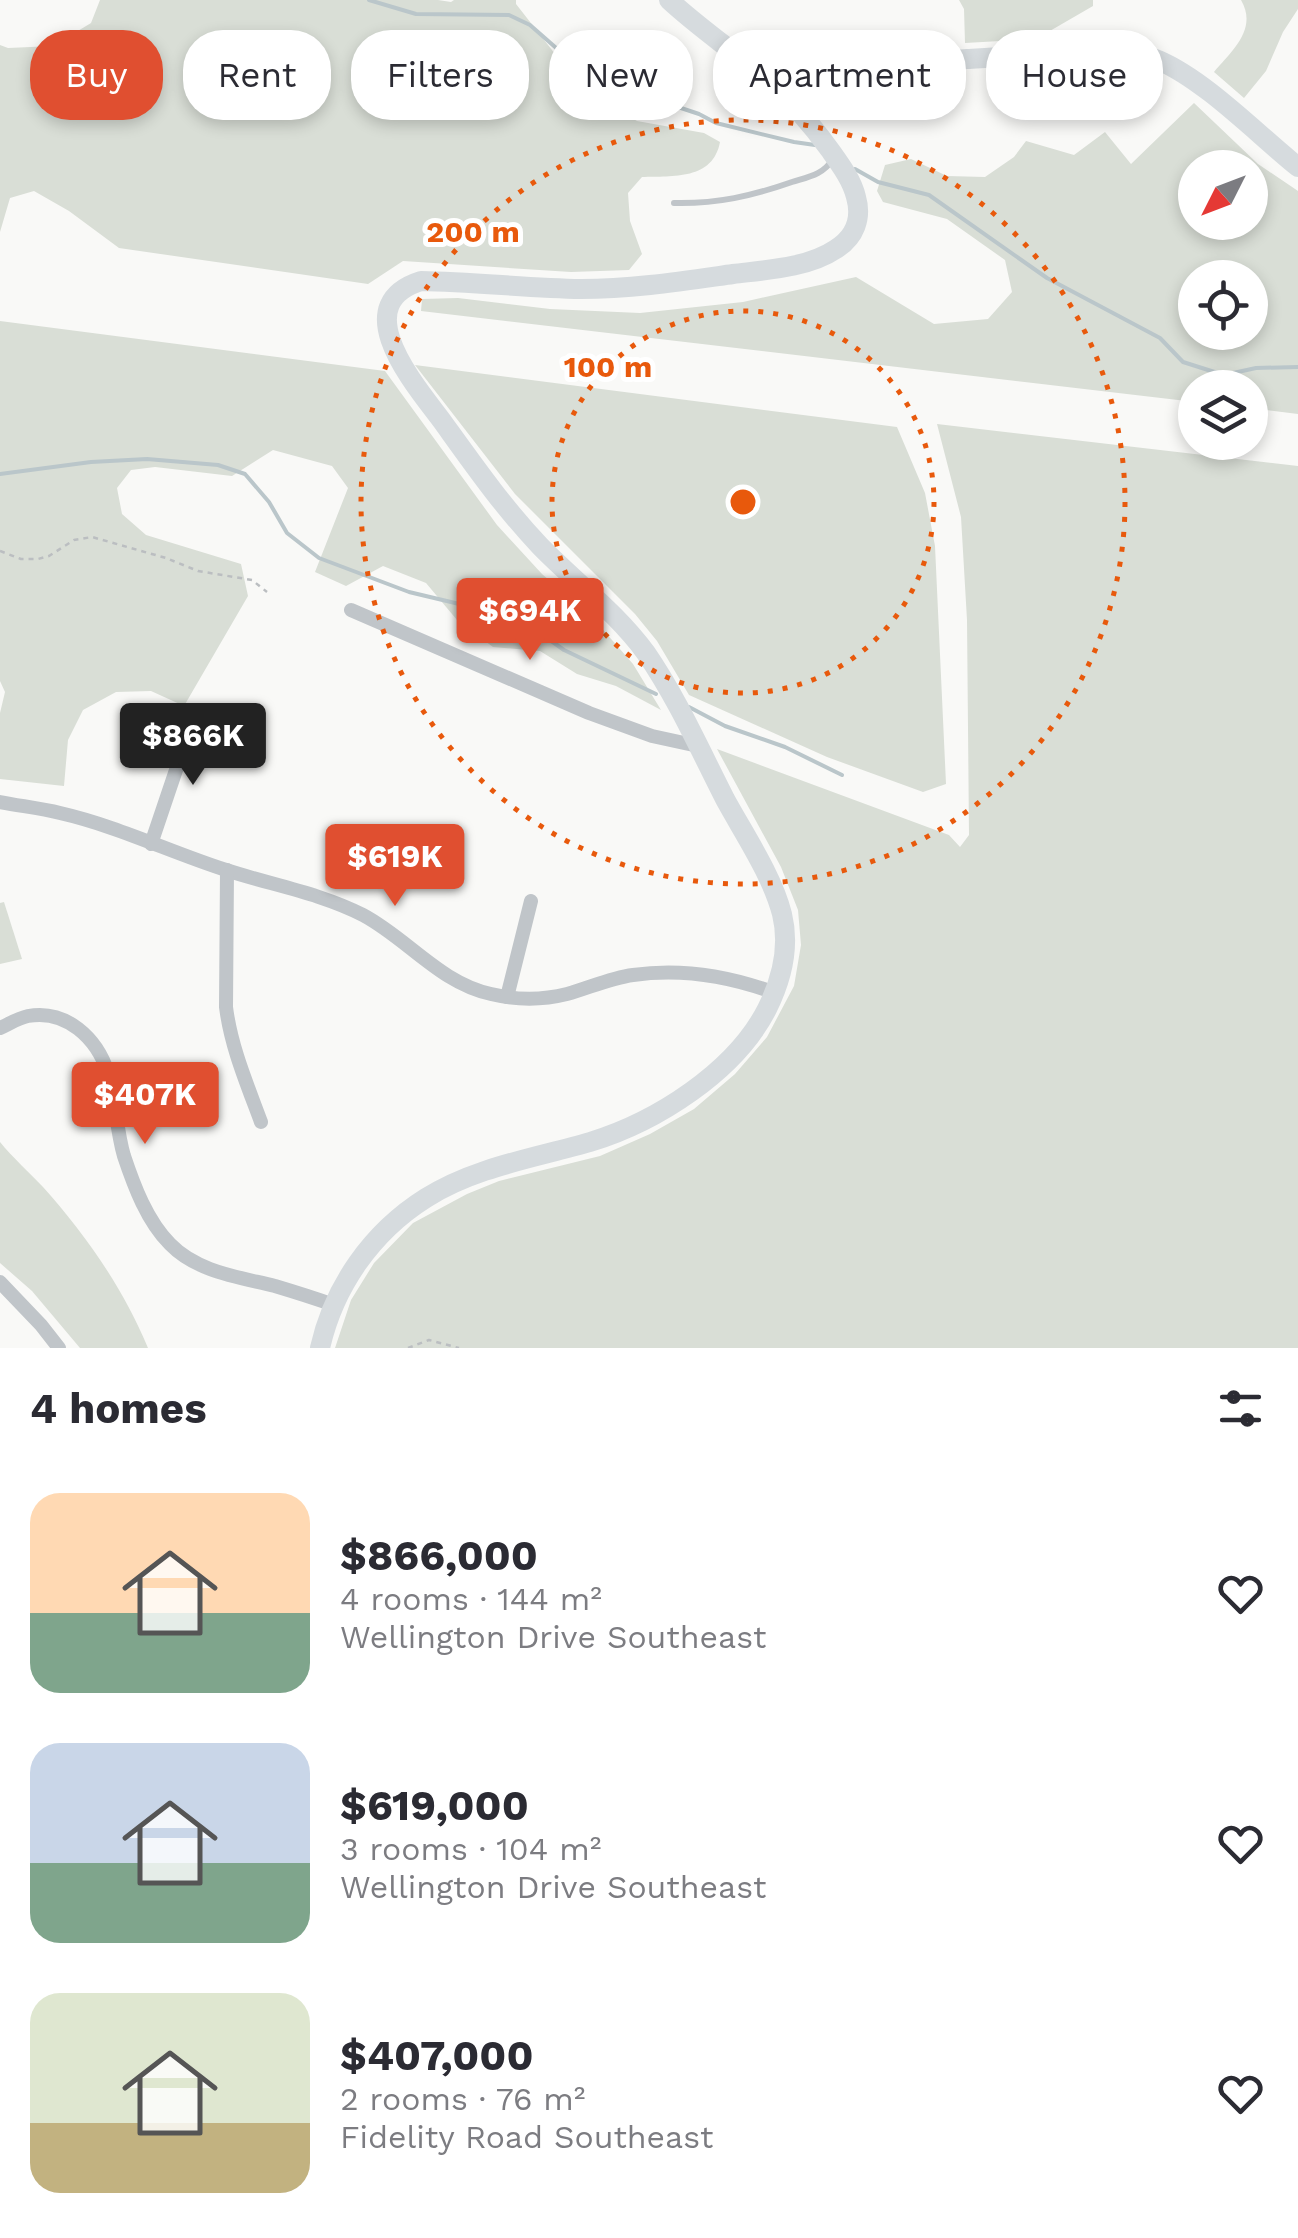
<!DOCTYPE html>
<meta charset="utf-8">
<style>
body{margin:0;font-family:"Work Sans",sans-serif;background:#f7f7f7;color:#2b2b33;height:100vh;display:flex;flex-direction:column;font-size:38px;white-space:nowrap}
*{box-sizing:border-box;margin:0}
p{font-size:32px;color:#7c7c81}
.icon{flex:none;width:55px;height:55px;fill:none;stroke:currentColor;stroke-width:2;stroke-linecap:round;stroke-linejoin:round}
.map{position:relative;height:1348px;overflow:hidden}
.panel{display:flex;flex-direction:column;background:#fff;flex:1}
.panel>*{flex:none}
.top-card{position:absolute;left:30px;top:30px;width:1240px;height:90px;display:flex;gap:20px}
.needle{width:65px;rotate:228deg}
.buttons{position:absolute;left:1178px;top:150px;display:grid;gap:20px}
.buttons a{display:grid;place-items:center;width:90px;height:90px;border-radius:50%;background:#fff;box-shadow:0 5px 15px #0003;font-size:50px}
.price{position:absolute;translate:-50% -85px;padding:0 22px;border-radius:10px;background:#e04f30;color:#fff;font-size:32px;line-height:65px;filter:drop-shadow(0 2px 5px #0008)}
.price::after{content:'';position:absolute;left:50%;top:60px;width:30px;height:22px;margin-left:-15px;background:inherit;clip-path:polygon(0 0,100% 0,50% 100%)}
.price.on{background:#222;color:#fff}
ul{padding:0;list-style:none}
li{display:flex;align-items:center;gap:30px;height:250px;padding:0 30px}
li span{display:grid;place-items:center;flex:none;width:280px;height:200px;border-radius:30px;color:#555}
li>.icon{margin-inline-start:auto}
span .icon{width:120px;height:120px;fill:#fffc;stroke-width:1}
li b{font-size:42px}
h2{display:flex;justify-content:space-between;align-items:center;height:120px;padding:0 30px;font-size:42px}
.pill{padding:0 35px;border-radius:40px;background:#fff;box-shadow:0 5px 15px #0003;font-size:35px;line-height:90px}
.pill.on{background:#e04f30;color:#fff}
.map>svg:first-child{display:block}
.green{fill:#d9ded6;fill-rule:evenodd}
.lines{fill:none;stroke-linecap:round;stroke-linejoin:round}
.stream{stroke:#bac6ca;stroke-width:4}
.path{stroke:#bbbec1;stroke-width:2.5;stroke-dasharray:5 5;stroke-linecap:butt}
.lane{stroke:#c0c5c9;stroke-width:6}
.street{stroke:#c0c5c9;stroke-width:14}
.secondary{stroke:#d6dbde;stroke-width:20}
.ring{fill:none;stroke:#e8590c;stroke-width:5;stroke-dasharray:5 10}
.centre{fill:#e8590c;stroke:#fff;stroke-width:5}
.ring-label{font-size:30px;text-anchor:middle;font-weight:bold;fill:#e8590c;stroke:#fff;stroke-width:10;stroke-linejoin:round;paint-order:stroke}
</style>
<div class="map">
<svg width="1298" height="1348" viewBox="0 0 1298 1348">
<rect width="100%" height="100%" fill="#f9f9f7"/>
<g class="green">
<path d="M100,0h338l13,2 3,-2h62v4l68,87 53,30 67,12 16,9c-7,38 -47,34 -78,35l-14,16 2,28 12,33 -13,16 -58,2 -168,-11 -35,23 -249,-36 -50,-37 -35,-20 -24,7 -10,34v-187l8,3 45,-2 38,-23z"/>
<path d="M959,0h134v6l-57,33 -71,4 -1,-34z"/>
<path d="M1241,0h57v9l-15,23 -17,39 -22,27 -30,-26c18,-21 44,-43 27,-72z"/>
<path d="M1194,103l64,61 40,27v223l-48,-6v-20h-55v14l-774,-91 1,-12 36,-1 92,11 90,4 103,-11 113,-25 78,47 54,-5 24,-27 -7,-32 -58,-41 -64,-17 -6,-11 8,-26 26,-6 36,17 38,1 29,-20 12,-16 48,14 31,-23 26,32zM1195,168h55v54h-55zM1195,278h55v54h-55z"/>
<path d="M0,321l385,50 112,154 45,49 49,42 42,48 28,46 -45,-24 -39,-12 -37,-23 -47,-4 -36,-27 -31,-37 -43,-17 -37,20 -31,-14 33,-84 -16,-22 -59,-16 -41,26 -77,-9 -24,3 -14,18 5,26 24,21 95,29 7,32 -64,110 -33,-15 -35,1 -33,18 -15,30 -4,46 -64,-7v-66l5,-21 -5,-11z"/>
<path d="M415,365l482,62 28,66 10,53 11,238 -23,8 -96,-35 -138,-62 -32,-54 -22,-27 -120,-120z"/>
<path d="M937,424l361,42v882h-963l16,-48 23,-37 39,-40 54,-29 32,-13 101,-25 50,-22 44,-25 41,-35 32,-37 27,-51 7,-41 -3,-35 -17,-43 -64,-118 232,86 11,12 9,-12 -2,-215 -6,-103z"/>
<path d="M4,902l18,57 -22,5v-61z"/>
<path d="M0,1142c13,16 29,30 43,45 43,48 80,101 105,161h-68l-48,-57 -32,-28z"/>
</g>
<g class="lines">
<g class="stream">
<path d="M369,0l47,14 93,1 21,10 41,36 41,24 87,29 17,9 78,19 21,3"/>
<path d="M855,169l23,13 51,13 118,83 113,60 23,24 41,13 32,-7 42,-1"/>
<path d="M0,474l91,-12 56,-3 71,6 27,9 24,28 18,31 32,25 90,34 88,21 36,15 31,22 92,44"/>
<path d="M689,707l36,19 60,21 57,28"/>
</g>
<g class="path">
<path d="M0,551l21,8h17l11,-3 25,-16 18,-3 74,21 32,13 54,9 15,12"/>
<path d="M408,1348l21,-8 30,8"/>
</g>
<path class="lane" d="M674,203c43,1 78,-7 118,-21 16,-5 31,-7 41,-23"/>
<g class="street">
<path d="M351,610l238,103 63,23 46,10"/>
<path d="M0,802c20,4 40,6 60,11 57,13 110,39 166,57 46,15 94,23 137,45 45,24 77,68 128,79 25,6 52,6 76,0 22,-6 43,-16 66,-19 48,-7 96,1 142,18"/>
<path d="M151,844l25,-74 25,-53"/>
<path d="M227,870l-1,137c5,40 21,77 35,115"/>
<path d="M507,997l24,-96"/>
<path d="M0,1028c9,-4 18,-10 28,-12 38,-7 69,22 80,57 8,27 8,56 16,83 10,30 23,65 46,88 27,28 69,33 105,42 20,6 39,12 59,19"/>
<path d="M0,1282l41,43 18,23"/>
</g>
<g class="secondary">
<path d="M759,73c69,-8 138,-9 208,-14 36,-2 71,-4 107,-5 28,-1 58,-6 84,6 47,20 99,74 140,107"/>
<path d="M320,1348c14,-62 52,-116 106,-150 49,-31 109,-40 164,-56 66,-20 145,-70 177,-133 15,-30 23,-62 15,-95 -10,-39 -38,-80 -57,-115 -25,-49 -48,-101 -79,-146 -30,-41 -71,-71 -106,-107 -37,-39 -67,-82 -98,-125 -26,-35 -97,-116 -21,-140 54,1 107,7 160,8 51,0 102,-8 152,-15 33,-4 75,-6 103,-25 19,-12 26,-31 20,-52 -4,-17 -16,-33 -26,-47 -21,-29 -44,-55 -72,-78 -29,-24 -61,-46 -89,-72"/>
</g>
</g>
<g class="ring">
<circle cx="743" cy="502" r="191"/>
<circle cx="743" cy="502" r="382"/>
</g>
<circle cx="743" cy="502" r="15" class="centre"/>
<g class="ring-label">
<text x="473" y="242">200 m</text>
<text x="608" y="377">100 m</text>
</g>
</svg>
<div class="buttons">
<a><svg class="needle" viewBox="-14 -14 28 28"><path d="M0-13l5 13h-10z" fill="#e53935"/><path d="M0 13l5-13h-10z" fill="#7c7c81"/></svg></a>
<a><svg class="icon" aria-label="locate" viewBox="0 0 24 24"><circle cx="12" cy="12" r="6"/><path d="M12 2v4M12 18v4M2 12h4M18 12h4"/></svg></a>
<a><svg class="icon" aria-label="layers" viewBox="0 0 24 24"><path d="M12 4l9 5-9 5-9-5zM3 14l9 5 9-5"/></svg></a>
</div>
<b class="price" style="left:530px;top:663px">$694K</b>
<b class="price on" style="left:193px;top:788px">$866K</b>
<b class="price" style="left:395px;top:909px">$619K</b>
<b class="price" style="left:145px;top:1147px">$407K</b>
<div class="top-card">
<a class="pill on">Buy</a>
<a class="pill">Rent</a>
<a class="pill">Filters</a>
<a class="pill">New</a>
<a class="pill">Apartment</a>
<a class="pill">House</a>
</div>
</div>
<section class="panel">
<h2>4 homes<svg class="icon" aria-label="filters" viewBox="0 0 24 24"><path d="M4 7h16M4 17h16"/><circle cx="9" cy="7" r="2"/><circle cx="15" cy="17" r="2"/></svg></h2>
<ul>
<li><span style="background:linear-gradient(#ffd9b3 60%,#7fa58c 0)"><svg class="icon" aria-label="home" viewBox="0 0 24 24"><path d="M3 11l9-7 9 7M6 9v11h12V9"/></svg></span><div><b>$866,000</b><p>4 rooms · 144 m²</p><p>Wellington Drive Southeast</p></div><svg class="icon" aria-label="heart" viewBox="0 0 24 24"><path d="M12 20l-8-8c-3-5 5-10 8-4 3-6 11-1 8 4z"/></svg></li>
<li><span style="background:linear-gradient(#c9d6e8 60%,#7fa58c 0)"><svg class="icon" aria-label="home" viewBox="0 0 24 24"><path d="M3 11l9-7 9 7M6 9v11h12V9"/></svg></span><div><b>$619,000</b><p>3 rooms · 104 m²</p><p>Wellington Drive Southeast</p></div><svg class="icon" aria-label="heart" viewBox="0 0 24 24"><path d="M12 20l-8-8c-3-5 5-10 8-4 3-6 11-1 8 4z"/></svg></li>
<li><span style="background:linear-gradient(#dfe7d0 65%,#c2b280 0)"><svg class="icon" aria-label="home" viewBox="0 0 24 24"><path d="M3 11l9-7 9 7M6 9v11h12V9"/></svg></span><div><b>$407,000</b><p>2 rooms · 76 m²</p><p>Fidelity Road Southeast</p></div><svg class="icon" aria-label="heart" viewBox="0 0 24 24"><path d="M12 20l-8-8c-3-5 5-10 8-4 3-6 11-1 8 4z"/></svg></li>
</ul>
</section>
